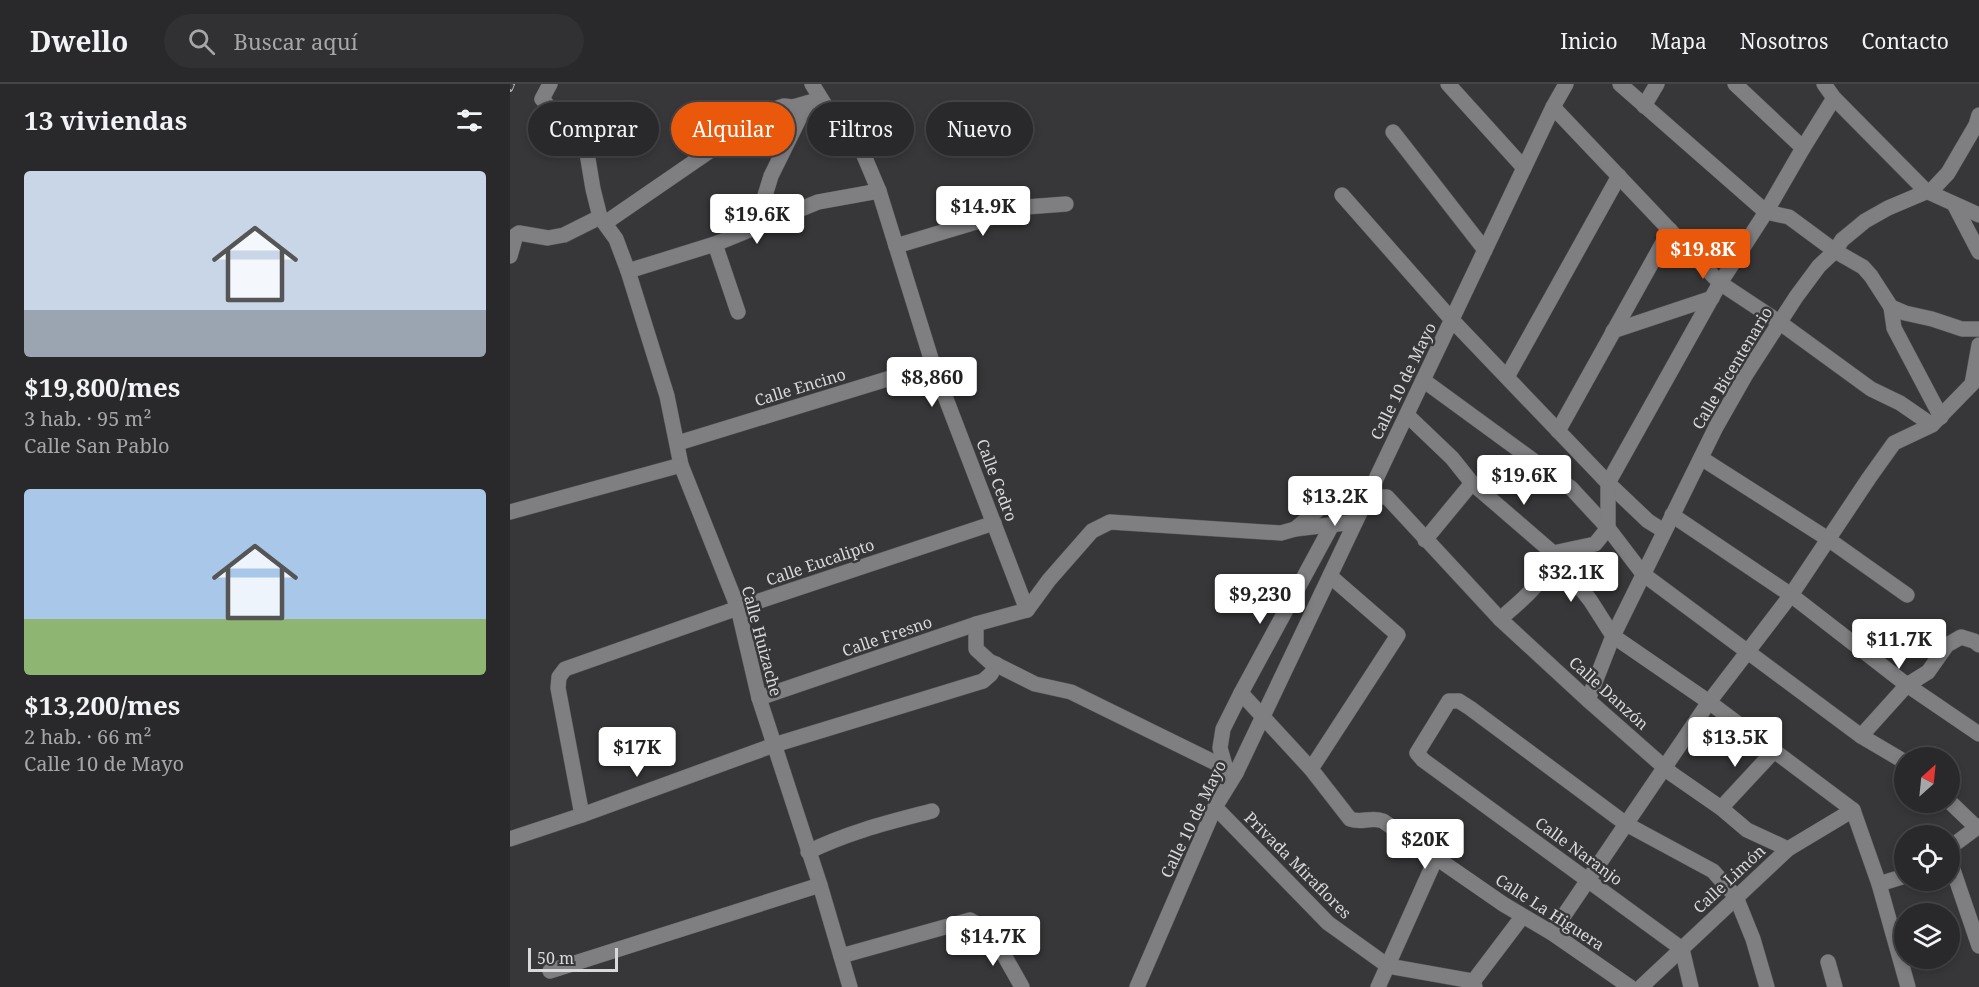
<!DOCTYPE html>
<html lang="es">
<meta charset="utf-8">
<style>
body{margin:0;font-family:"Noto Serif",serif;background:#313032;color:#f1f3f6;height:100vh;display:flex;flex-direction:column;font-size:22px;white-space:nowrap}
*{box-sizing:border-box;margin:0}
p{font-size:20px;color:#a5a6a8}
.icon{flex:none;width:33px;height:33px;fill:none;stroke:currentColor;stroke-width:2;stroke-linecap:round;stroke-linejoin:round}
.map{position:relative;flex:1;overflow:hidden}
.side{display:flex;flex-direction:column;background:#29282a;width:510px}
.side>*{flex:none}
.guide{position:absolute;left:18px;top:18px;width:570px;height:54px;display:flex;gap:12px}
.needle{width:39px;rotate:27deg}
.fabs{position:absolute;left:1384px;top:663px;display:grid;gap:12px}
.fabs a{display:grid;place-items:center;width:66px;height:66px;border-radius:50%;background:#29282a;box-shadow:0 3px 9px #0003,0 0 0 2px #454447;font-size:30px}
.scale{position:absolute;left:18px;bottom:15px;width:90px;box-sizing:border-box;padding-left:6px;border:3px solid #d9d8da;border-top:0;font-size:16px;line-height:21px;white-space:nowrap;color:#d9d8da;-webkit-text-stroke:4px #373638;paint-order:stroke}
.price{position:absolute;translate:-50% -51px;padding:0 14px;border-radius:6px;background:#fff;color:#222;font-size:20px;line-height:39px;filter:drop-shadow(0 2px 3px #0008)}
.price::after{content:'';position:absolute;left:50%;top:36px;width:18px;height:14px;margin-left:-9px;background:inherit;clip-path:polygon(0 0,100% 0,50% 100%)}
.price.current{background:#ea580c;color:#fff}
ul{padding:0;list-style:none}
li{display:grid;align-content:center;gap:12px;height:318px;padding:0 24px}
li span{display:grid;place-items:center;height:186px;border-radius:6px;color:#555}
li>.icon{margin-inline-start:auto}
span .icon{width:108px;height:108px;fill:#fffc;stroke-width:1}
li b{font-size:26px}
h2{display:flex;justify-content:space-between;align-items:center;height:72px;padding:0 24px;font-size:26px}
.pill{padding:0 21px;border-radius:27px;background:#29282a;box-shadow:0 3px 9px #0003,0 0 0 2px #454447;font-size:21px;line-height:54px}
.pill.current{background:#ea580c;color:#fff}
header{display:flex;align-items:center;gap:36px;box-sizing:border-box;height:84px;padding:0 30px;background:#29282a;border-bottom:2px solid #454447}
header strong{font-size:28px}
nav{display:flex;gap:33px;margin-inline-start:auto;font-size:21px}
.search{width:420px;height:54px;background:#313032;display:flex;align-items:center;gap:15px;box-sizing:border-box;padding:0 21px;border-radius:33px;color:#a5a6a8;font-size:22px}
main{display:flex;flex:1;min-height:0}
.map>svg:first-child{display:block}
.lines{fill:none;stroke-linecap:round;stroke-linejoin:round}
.minor-casing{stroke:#565558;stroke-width:16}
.minor{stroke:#7f7e81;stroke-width:15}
.rail-casing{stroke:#b2b1b3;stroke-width:6}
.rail{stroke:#373638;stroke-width:4;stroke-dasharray:11;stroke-linecap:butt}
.labels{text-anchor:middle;stroke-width:5;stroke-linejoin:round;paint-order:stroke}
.street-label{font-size:16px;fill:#d9d8da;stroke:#373638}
</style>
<header>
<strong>Dwello</strong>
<div class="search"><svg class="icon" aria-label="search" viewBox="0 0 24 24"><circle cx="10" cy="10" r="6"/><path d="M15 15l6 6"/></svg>Buscar aquí</div>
<nav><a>Inicio</a><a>Mapa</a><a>Nosotros</a><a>Contacto</a></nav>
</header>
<main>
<section class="side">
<h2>13 viviendas<svg class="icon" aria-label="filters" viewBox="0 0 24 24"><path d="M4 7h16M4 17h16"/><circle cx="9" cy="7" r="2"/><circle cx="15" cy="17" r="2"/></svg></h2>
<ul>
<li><span style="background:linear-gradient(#c9d6e8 75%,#9aa5b1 0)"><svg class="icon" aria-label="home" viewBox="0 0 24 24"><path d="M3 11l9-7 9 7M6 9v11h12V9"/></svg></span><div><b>$19,800/mes</b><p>3 hab. · 95 m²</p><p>Calle San Pablo</p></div></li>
<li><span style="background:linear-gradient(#a9c7e8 70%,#8fb573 0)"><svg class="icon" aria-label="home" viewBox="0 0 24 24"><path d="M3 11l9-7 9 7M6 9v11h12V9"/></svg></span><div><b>$13,200/mes</b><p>2 hab. · 66 m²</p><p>Calle 10 de Mayo</p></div></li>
</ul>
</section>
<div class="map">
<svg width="1469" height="903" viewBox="0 0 1469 903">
<rect width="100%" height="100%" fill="#373638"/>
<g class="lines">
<g class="minor-casing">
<g id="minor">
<path d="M40,0l-8,15 26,29 19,25 6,36 7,28 16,22 12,32 39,125 14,69 57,143 21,90 61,187 30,102"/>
<path d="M302,0l13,21 10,9 25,32 19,45 54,174 94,245"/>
<path d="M938,0l76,84"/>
<path d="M1110,0l146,128 23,5 46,34 28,16 8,9 20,31 14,6 27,6 30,10h17"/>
<path d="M1225,0l68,64"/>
<path d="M1314,0l10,14 92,93 53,24"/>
<path d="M1134,22l13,-22"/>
<path d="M1043,23l167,176 59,39 92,67 29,14 32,22"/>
<path d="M883,48l92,118"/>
<path d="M832,111l110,125 156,163 40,38 16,10"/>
<path d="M1444,120l25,48"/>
<path d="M95,139l163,-112 16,-5 9,1 28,-8"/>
<path d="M245,144l16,-52 36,-73"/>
<path d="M205,160l23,68"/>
<path d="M386,162l130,-39 40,-3"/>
<path d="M0,172l6,-21 3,-2 29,5 16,-3 36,-18"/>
<path d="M118,187l87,-27 103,-42 61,-11"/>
<path d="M1381,223l3,21 47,89"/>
<path d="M1103,247l99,-33"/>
<path d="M997,293l112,-201"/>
<path d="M913,296l148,108 37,40 35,46 218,162 44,26"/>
<path d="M897,331l45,43 20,25 81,70 37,47 23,36 96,66 144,108"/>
<path d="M1048,347l112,-201"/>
<path d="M168,359l255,-78"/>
<path d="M1191,374l127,81 79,56"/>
<path d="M0,428l171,-47"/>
<path d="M1162,431l119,80 116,90 72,49"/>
<path d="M822,441l-91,168 70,76 39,50c13,5 19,-3 33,2l120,83 49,29 78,54"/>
<path d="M785,445l60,-7"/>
<path d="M915,456l47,-57"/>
<path d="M1043,469l42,-9 13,-16v-45l112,-200 46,-71 37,-64 31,-50"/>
<path d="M517,526l22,-30 43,-49 18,-9 171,11 14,-4 36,-30 7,-2h49l113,122 88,81 84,74 49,34 26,22 41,19"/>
<path d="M990,535c22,-19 45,-36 53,-66"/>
<path d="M466,540v25l13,12 46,23 36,8 165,81"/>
<path d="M249,614l217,-74 51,-14"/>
<path d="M1078,616l25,-64 103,-209 29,-51 51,-79 23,-31 16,-15 7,-11 23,-19 23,-13 45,-19 15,-16 28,-48 3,-10"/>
<path d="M1351,652l46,-51 21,-13 19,-27 14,-8 13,4 5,4"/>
<path d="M716,685l-6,-21 3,-19 18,-36"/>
<path d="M801,685l87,-134 -68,-59"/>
<path d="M1440,718l27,26"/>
<path d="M705,723l113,116 60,43 84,15 3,6"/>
<path d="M1211,724l53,-57"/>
<path d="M1343,726l26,74 29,103"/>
<path d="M72,731l-24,-127 1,-11 6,-8 173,-61 256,-85"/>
<path d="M1469,742l-27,20 -1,18 28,82"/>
<path d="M0,755l72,-24 192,-70 209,-64 8,-7 5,-10"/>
<path d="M298,768c40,-20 82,-30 124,-41"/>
<path d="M1369,800l26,-8"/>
<path d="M1042,849l157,-231 82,-107 78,-117 25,-35 38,-18 40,-41 7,-39"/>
<path d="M331,872l129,-36 21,12 31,55"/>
<path d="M1318,878l7,25"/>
<path d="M40,887l270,-86"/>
<path d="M627,903l78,-180 21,-34 317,-666 13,-23"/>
<path d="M868,903l58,-129"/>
<path d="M959,903l53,-70"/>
<path d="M1131,903l147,-138 65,-39"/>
<path d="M1181,903l-9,-38 -259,-189 -6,-7 32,-52h10l11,7 156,116 87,47 23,26 17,42 14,48"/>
</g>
</g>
<use href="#minor" class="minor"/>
<g class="rail-casing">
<path id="rail" d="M0,5l2,-5"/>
</g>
<use href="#rail" class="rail"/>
</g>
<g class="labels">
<g class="street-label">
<text transform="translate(1222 284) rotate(-59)" y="6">Calle Bicentenario</text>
<text transform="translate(893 297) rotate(-64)" y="6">Calle 10 de Mayo</text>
<text transform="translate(290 303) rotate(-17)" y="6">Calle Encino</text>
<text transform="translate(487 396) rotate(69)" y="6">Calle Cedro</text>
<text transform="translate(310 478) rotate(-19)" y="6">Calle Eucalipto</text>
<text transform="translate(377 552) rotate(-19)" y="6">Calle Fresno</text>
<text transform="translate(252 557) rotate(75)" y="6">Calle Huizache</text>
<text transform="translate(1099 609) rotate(42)" y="6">Calle Danzón</text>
<text transform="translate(683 735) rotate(-64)" y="6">Calle 10 de Mayo</text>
<text transform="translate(1069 767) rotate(36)" y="6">Calle Naranjo</text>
<text transform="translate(788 781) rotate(45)" y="6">Privada Miraflores</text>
<text transform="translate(1219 795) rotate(-43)" y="6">Calle Limón</text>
<text transform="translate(1040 828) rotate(33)" y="6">Calle La Higuera</text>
</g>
</g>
</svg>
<div class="fabs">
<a><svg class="needle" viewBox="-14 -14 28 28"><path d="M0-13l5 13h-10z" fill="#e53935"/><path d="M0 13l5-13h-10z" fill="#a5a6a8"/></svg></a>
<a><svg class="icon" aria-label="locate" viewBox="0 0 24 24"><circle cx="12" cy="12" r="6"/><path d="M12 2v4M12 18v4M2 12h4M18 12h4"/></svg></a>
<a><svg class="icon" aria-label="layers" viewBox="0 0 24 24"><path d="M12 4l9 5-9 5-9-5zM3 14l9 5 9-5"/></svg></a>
</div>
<div class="scale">50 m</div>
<b class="price" style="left:473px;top:153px">$14.9K</b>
<b class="price" style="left:247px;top:161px">$19.6K</b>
<b class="price current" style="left:1193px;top:196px">$19.8K</b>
<b class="price" style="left:422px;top:324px">$8,860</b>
<b class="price" style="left:1014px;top:422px">$19.6K</b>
<b class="price" style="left:825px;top:443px">$13.2K</b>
<b class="price" style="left:1061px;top:519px">$32.1K</b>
<b class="price" style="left:750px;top:541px">$9,230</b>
<b class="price" style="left:1389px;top:586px">$11.7K</b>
<b class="price" style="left:1225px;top:684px">$13.5K</b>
<b class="price" style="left:127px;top:694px">$17K</b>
<b class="price" style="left:915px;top:786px">$20K</b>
<b class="price" style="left:483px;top:883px">$14.7K</b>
<div class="guide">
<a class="pill">Comprar</a>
<a class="pill current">Alquilar</a>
<a class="pill">Filtros</a>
<a class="pill">Nuevo</a>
</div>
</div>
</main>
